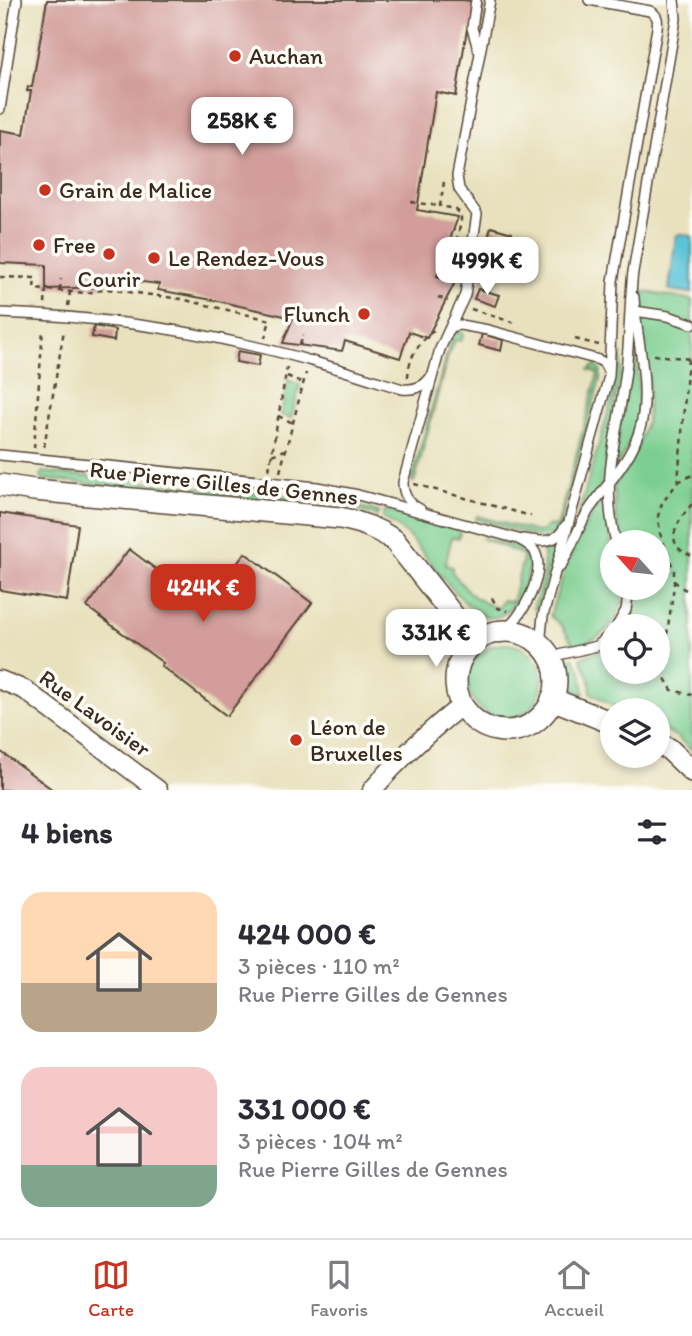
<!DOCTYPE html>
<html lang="fr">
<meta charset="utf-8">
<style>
body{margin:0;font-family:Itim,sans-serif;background:#f2f2f3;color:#2b2b33;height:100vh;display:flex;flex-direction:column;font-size:26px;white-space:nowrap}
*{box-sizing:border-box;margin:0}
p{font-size:23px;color:#7c7c81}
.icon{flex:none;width:38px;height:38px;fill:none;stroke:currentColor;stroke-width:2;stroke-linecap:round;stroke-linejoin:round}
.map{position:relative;height:790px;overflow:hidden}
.side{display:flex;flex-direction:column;background:#fff;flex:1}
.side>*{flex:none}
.needle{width:46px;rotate:297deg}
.fabs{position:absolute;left:600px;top:530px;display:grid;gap:14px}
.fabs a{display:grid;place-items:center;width:70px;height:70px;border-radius:50%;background:#fff;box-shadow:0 4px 10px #0003;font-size:35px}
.price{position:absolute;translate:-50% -60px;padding:0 16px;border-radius:14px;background:#fff;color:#222;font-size:23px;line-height:46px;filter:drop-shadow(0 2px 4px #0008)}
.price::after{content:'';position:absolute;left:50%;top:42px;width:21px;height:16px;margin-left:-10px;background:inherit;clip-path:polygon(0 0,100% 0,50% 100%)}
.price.active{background:#c8321e;color:#fff}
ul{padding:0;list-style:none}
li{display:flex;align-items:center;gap:21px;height:175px;padding:0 21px}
li span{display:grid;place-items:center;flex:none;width:196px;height:140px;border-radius:21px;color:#555}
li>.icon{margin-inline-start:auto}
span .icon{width:84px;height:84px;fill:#fffc;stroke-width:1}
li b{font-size:30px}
h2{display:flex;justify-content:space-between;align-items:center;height:84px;padding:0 21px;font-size:30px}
.tabs{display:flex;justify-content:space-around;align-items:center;height:98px;border-top:2px solid #e1e1e2;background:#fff;font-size:19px;color:#7c7c81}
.tabs a{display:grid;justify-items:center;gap:4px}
.tabs .active{color:#c8321e}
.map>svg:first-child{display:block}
.green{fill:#7cce90;stroke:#5c7c57;stroke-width:2}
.water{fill:#5cc4d8;stroke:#4c777b;stroke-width:2}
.building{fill:#d29d9a}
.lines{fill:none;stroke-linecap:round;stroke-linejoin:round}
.service-casing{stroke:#554536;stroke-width:12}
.minor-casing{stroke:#554536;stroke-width:21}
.tertiary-casing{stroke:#554536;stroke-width:24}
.path{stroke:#554536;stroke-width:2.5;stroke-dasharray:5 5;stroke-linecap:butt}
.service{stroke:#fff;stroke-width:9}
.minor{stroke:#fff;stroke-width:18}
.tertiary{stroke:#fff;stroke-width:21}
.poi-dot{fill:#c8321e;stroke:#fdfcf7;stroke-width:2.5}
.labels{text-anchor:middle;stroke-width:7;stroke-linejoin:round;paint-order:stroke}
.poi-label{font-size:23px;fill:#3b2a1e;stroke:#fdfcf7;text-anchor:start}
.street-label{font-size:23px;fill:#3b2a1e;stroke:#fdfcf7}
</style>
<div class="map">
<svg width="692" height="790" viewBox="0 0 692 790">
<rect width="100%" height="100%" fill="#fdfcf7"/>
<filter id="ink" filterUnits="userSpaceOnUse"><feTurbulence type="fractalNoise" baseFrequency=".0143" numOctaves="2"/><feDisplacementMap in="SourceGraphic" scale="14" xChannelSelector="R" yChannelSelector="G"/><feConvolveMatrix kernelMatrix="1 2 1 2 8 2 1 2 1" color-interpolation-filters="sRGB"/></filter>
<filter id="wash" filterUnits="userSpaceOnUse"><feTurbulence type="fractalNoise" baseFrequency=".00686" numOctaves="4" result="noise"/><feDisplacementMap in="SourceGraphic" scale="28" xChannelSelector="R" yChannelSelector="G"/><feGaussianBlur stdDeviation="1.57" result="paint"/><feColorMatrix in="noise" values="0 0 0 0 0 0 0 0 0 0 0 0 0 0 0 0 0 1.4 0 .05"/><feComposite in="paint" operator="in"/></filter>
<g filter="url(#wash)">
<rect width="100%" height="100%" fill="#e8e1bd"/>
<g class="green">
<path d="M640,291l52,9v451l-15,-14 -19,-11v-16h-37l-30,-17 -1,-13 -9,-22 31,-13v27h46v-46h-32l9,-24v-14h23v-46h-36l-6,-25 -2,-31 17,-24 16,-42 2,-35 -9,-66z"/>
<path d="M462,332l1,4 -2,5 -6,-1 -7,16 -32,120 -2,6 -3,-1 40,-141 4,-7z"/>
<path d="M618,353l4,1 -1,19 -11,53 -5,53 -30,47 37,-127z"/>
<path d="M631,356l5,1c6,45 4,74 -21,112v-11z"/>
<path d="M596,365l5,7 -1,8 -41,149 -7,6 -15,2 -61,-18 1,-3 60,16 6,-1 5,-6 9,2 41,-154 -9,-3z"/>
<path d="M288,380l12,5 -9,34 -10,-4z"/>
<path d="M42,472l220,21 -1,6 -220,-20z"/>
<path d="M276,495l65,7 38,10 -2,4 -36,-11 -66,-5z"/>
<path d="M604,497l8,51v40h13c-4,32 -19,50 -50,58l-14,-21 -11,-9c11,-39 29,-86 54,-119z"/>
<path d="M385,510l72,18 3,3 -1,7 -7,-1 -7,28 7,2v5c14,18 23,30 46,36l5,-8 9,2 12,-47 -43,-17 41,10 8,11 -5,26 -7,17h-3c-7,9 -15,18 -27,15 -24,-6 -60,-60 -78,-79 -8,-8 -17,-14 -27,-20z"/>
<path d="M557,541l-19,69 -5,-2c8,-21 15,-42 8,-63z"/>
<circle cx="505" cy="681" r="37"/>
<path d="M574,658l7,13 3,24 -13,-9 -10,-19 3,-8z"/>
</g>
<path class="water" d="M679,234l13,2v57l-23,-3 7,-54z"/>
<g id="blocks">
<g class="building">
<path d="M47,0h417l17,3 -5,27 -9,-1 -11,67 -20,-4 -19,118 41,7 -21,59 18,6 -28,56 -18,-6 -9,26 -55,-17 -3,10 -59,-8 10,-25 -75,-17 -60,-11 1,-6 -56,-7 -1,10 -56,2v-24l-46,-2v-133l24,4 7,-43h-4l1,-4h4z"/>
<path d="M491,227l21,6 -3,11 -21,-6z"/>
<path d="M478,289l21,6 -4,11 -21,-7z"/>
<path d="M94,326l21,4 -1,11 -22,-4z"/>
<path d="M482,334l21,6 -2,11 -22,-6z"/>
<path d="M238,351l22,4 -2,11 -22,-4z"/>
<path d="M0,513l78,12 -11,76 -67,-11z"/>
<path d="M129,549l76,57 40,-53 67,50 -85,113 -66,-50 2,-3 -76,-56z"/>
<path d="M0,751l53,39h-53z"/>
</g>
</g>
</g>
<g filter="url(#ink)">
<use href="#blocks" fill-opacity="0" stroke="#554536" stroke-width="2"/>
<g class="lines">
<g class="service-casing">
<g id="service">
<path d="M476,0l-4,28 6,21"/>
<path d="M0,109l17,-109"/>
<path d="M635,311l33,5 24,8"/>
<path d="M0,313c83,3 167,13 248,32 52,11 103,28 154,44 11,1 21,-1 28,-11"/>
<path d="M449,330l4,-4 7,-1 28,5 111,30 5,3 4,8"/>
<path d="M0,455l317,32 41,8 160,44c6,3 13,6 17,13 11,22 -13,67 -32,79"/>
<path d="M420,509c-12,-6 -17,-14 -17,-27l37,-133 25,-54 12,-81 -18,-25 -2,-13 33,-176"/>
<path d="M523,539c17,3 34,5 42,-13"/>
<path d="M616,542c-17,-61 3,-112 10,-172 4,-33 3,-65 7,-98l43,-253 -2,-19"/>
<path d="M560,567c12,-18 17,-39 29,-57 22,-32 49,-56 54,-96 5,-40 -7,-78 -9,-117"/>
<path d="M617,626l9,-16 3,-22"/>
<path d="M540,644l3,-28 66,-240 4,-95 44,-253c1,-8 1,-13 -7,-17l-61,-11"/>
<path d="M550,657l47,-11 15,-13"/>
</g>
</g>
<g class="minor-casing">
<g id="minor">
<path d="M0,680l25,10 133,100"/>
<path d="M372,790c28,-32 57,-59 90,-85"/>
</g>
</g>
<g class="tertiary-casing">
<g id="tertiary">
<path d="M0,485l34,5 306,28c21,4 36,10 54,22l80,102"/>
<circle cx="506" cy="681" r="50"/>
<path d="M552,699l60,24"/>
<path d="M658,744l11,5 23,22"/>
</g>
</g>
<g class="path">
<path d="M444,182l-4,24 15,3 6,5v8l-11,45 7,2"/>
<path d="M411,202l28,4"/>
<path d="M0,277l35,1 -1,11 53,4 20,-4 74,10 89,21 -5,18"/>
<path d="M60,290l1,-11"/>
<path d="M438,297l10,4"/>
<path d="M45,304l1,-14"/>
<path d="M68,306l2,-14"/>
<path d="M471,309l47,15"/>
<path d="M575,339l24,6"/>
<path d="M300,345l3,-10"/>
<path d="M654,355l38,4"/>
<path d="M688,359l-10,123 -16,21 -4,13 2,17 14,38v15l-11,75v14l9,15 20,5"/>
<path d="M287,376l16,7"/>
<path d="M408,377c1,-21 10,-33 26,-47"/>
<path d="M278,416l15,7"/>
<path d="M44,447l20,-117"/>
<path d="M34,448l9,-119"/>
<path d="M272,455l13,-5"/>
<path d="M269,470l18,-103"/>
<path d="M280,472l26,-99"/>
<path d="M678,482l14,-7"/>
<path d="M414,484l117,32"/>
<path d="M692,504c-15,18 -31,41 0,52"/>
<path d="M674,581l10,8 8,3"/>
<path d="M492,598l6,10 10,3"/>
</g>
<use href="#service" class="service"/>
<use href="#minor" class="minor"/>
<use href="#tertiary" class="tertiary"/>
</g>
</g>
<g class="poi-dot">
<circle cx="235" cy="56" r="7"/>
<circle cx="45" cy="190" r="7"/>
<circle cx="39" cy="245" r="7"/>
<circle cx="109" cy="254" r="7"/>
<circle cx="154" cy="258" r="7"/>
<circle cx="364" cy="314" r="7"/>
<circle cx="296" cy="740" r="7"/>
</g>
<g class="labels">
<g class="poi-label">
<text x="249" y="64">Auchan</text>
<text x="59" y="198">Grain de Malice</text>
<text x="53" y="253">Free</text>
<text x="168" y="266">Le Rendez-Vous</text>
<text x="109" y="287" text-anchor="middle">Courir</text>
<text x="350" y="322" text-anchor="end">Flunch</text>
<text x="310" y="735">Léon de<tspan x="310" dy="26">Bruxelles</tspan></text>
</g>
<g class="street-label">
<text transform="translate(224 483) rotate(6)" y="8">Rue Pierre Gilles de Gennes</text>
<text transform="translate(95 713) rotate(36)" y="8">Rue Lavoisier</text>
</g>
</g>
</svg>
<div class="fabs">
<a><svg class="needle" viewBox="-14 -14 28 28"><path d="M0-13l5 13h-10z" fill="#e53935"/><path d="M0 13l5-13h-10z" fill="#7c7c81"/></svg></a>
<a><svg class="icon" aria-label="locate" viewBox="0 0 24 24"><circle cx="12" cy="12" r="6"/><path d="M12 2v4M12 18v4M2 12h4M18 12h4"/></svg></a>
<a><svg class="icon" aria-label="layers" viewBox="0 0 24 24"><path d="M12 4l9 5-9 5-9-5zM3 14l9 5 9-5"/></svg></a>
</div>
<b class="price" style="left:242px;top:157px">258K €</b>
<b class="price" style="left:487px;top:297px">499K €</b>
<b class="price active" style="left:203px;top:624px">424K €</b>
<b class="price" style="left:436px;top:669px">331K €</b>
</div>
<section class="side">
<h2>4 biens<svg class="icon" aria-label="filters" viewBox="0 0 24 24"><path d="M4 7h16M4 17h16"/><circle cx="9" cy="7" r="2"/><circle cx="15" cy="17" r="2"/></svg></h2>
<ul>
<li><span style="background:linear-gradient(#ffd9b3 65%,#b9a48a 0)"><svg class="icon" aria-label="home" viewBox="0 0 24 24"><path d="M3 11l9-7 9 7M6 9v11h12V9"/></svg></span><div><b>424 000 €</b><p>3 pièces · 110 m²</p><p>Rue Pierre Gilles de Gennes</p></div></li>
<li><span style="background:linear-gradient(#f6c9c9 70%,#7fa58c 0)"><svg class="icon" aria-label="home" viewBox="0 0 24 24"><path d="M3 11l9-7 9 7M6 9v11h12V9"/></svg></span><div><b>331 000 €</b><p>3 pièces · 104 m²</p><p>Rue Pierre Gilles de Gennes</p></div></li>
</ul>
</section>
<nav class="tabs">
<a class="active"><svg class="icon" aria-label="map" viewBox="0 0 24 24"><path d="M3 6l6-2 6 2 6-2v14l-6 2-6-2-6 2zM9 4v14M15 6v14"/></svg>Carte</a>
<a><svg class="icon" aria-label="saved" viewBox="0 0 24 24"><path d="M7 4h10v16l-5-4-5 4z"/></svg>Favoris</a>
<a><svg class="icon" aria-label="home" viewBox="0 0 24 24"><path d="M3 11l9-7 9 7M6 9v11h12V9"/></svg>Accueil</a>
</nav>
